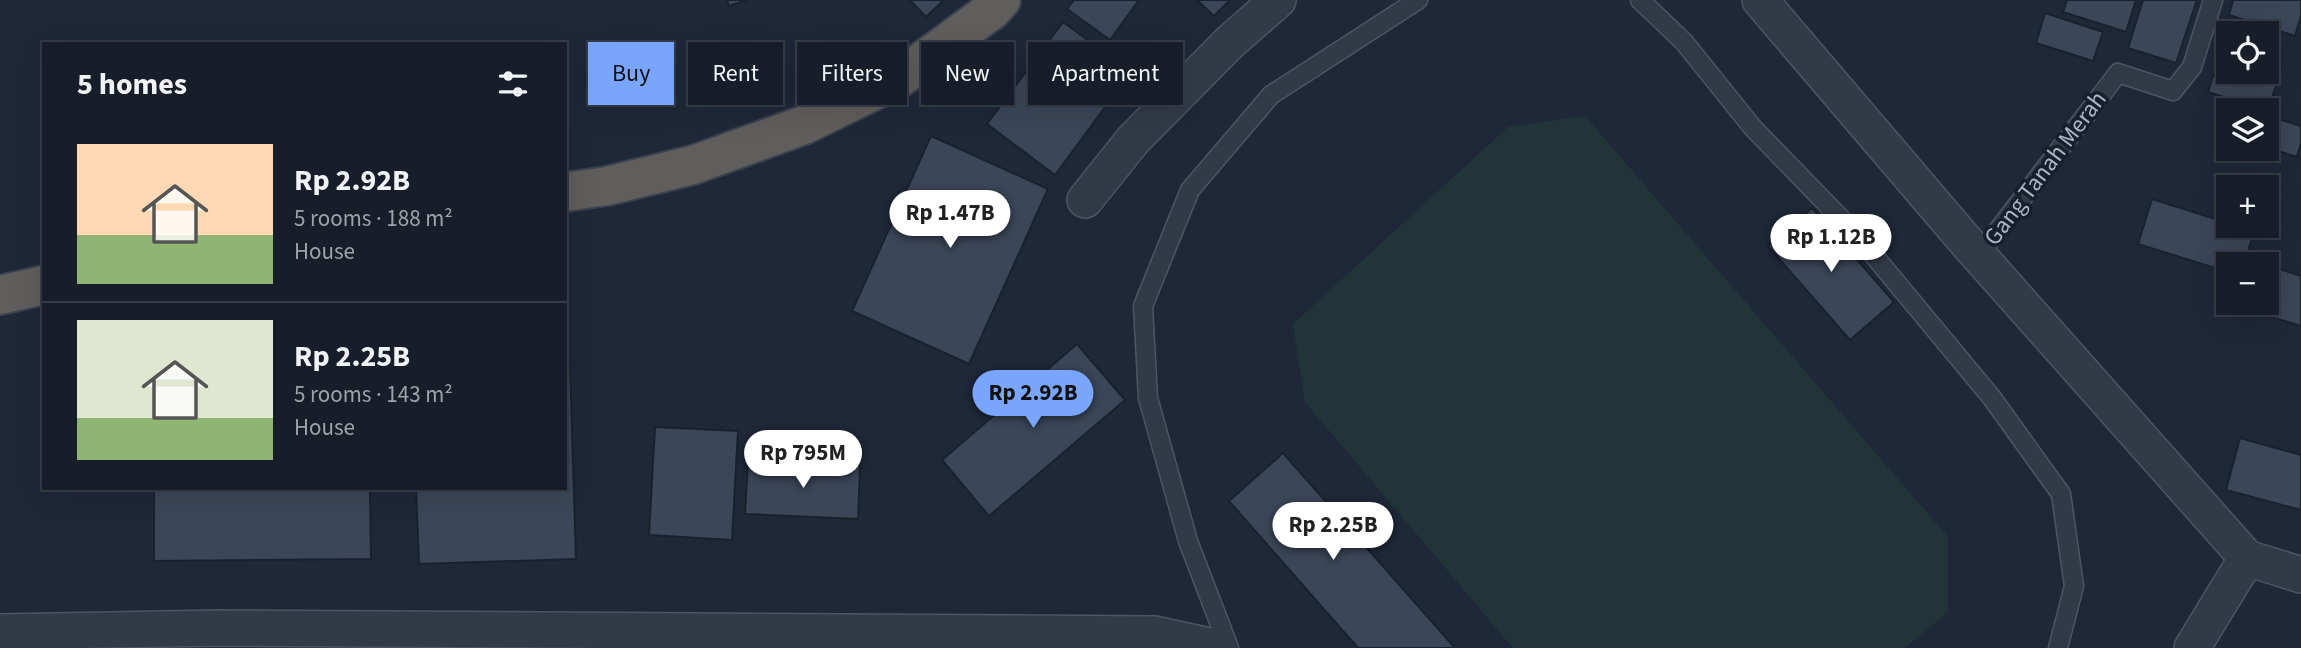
<!DOCTYPE html>
<meta charset="utf-8">
<style>
body{margin:0;font-family:"Source Sans 3",sans-serif;background:#242b36;color:#f1f3f6;height:100vh;display:flex;flex-direction:column;font-size:26px;white-space:nowrap}
*{box-sizing:border-box;margin:0}
p{font-size:23px;color:#9ea2a8}
.icon{flex:none;width:38px;height:38px;fill:none;stroke:currentColor;stroke-width:2;stroke-linecap:round;stroke-linejoin:round}
.map{position:relative;flex:1;overflow:hidden}
.details{position:absolute;left:42px;top:42px;width:525px;height:448px;display:flex;flex-direction:column;background:#171e2a;border-radius:0px;box-shadow:0 7px 28px #0002,0 0 0 2px #363c47}
.details>*{flex:none}
.top-card{position:absolute;left:588px;top:42px;width:665px;height:63px;display:flex;gap:14px}
.buttons{position:absolute;left:2216px;top:21px;display:grid;gap:14px}
.buttons a{display:grid;place-items:center;width:63px;height:63px;border-radius:0px;background:#171e2a;box-shadow:0 7px 28px #0002,0 0 0 2px #363c47;font-size:35px}
.price{position:absolute;translate:-50% -60px;padding:0 16px;border-radius:24px;background:#fff;color:#222;font-size:23px;line-height:46px;filter:drop-shadow(0 2px 4px #0008)}
.price::after{content:'';position:absolute;left:50%;top:42px;width:21px;height:16px;margin-left:-10px;background:inherit;clip-path:polygon(0 0,100% 0,50% 100%)}
.price.current{background:#7aa5fc;color:#111}
ul{padding:0;list-style:none}
li{display:flex;align-items:center;gap:21px;height:175px;padding:0 35px}
li+li{border-top:2px solid #363c47}
li span{display:grid;place-items:center;flex:none;width:196px;height:140px;border-radius:0px;color:#555}
li>.icon{margin-inline-start:auto}
span .icon{width:84px;height:84px;fill:#fffc;stroke-width:1}
li b{font-size:30px}
h2{display:flex;justify-content:space-between;align-items:center;height:84px;padding:0 35px;font-size:30px}
.pill{padding:0 24px;border-radius:0px;background:#171e2a;box-shadow:0 7px 28px #0002,0 0 0 2px #363c47;font-size:24px;line-height:63px}
.pill.current{background:#7aa5fc;color:#111}
.map>svg:first-child{display:block}
.green{fill:#213539}
.building{fill:#3b4658;stroke:#1a212e;stroke-width:2}
.lines{fill:none;stroke-linecap:round;stroke-linejoin:round}
.service-casing{stroke:#4d5563;stroke-width:21}
.minor-casing{stroke:#4d5563;stroke-width:38}
.trunk-casing{stroke:#3a424f;stroke-width:42}
.service{stroke:#323a48;stroke-width:18}
.minor{stroke:#323a48;stroke-width:35}
.trunk{stroke:#605e5c;stroke-width:38}
.labels{text-anchor:middle;stroke-width:7;stroke-linejoin:round;paint-order:stroke}
.street-label{font-size:24px;fill:#acb5c5;stroke:#181f2c}
</style>
<div class="map">
<svg width="2301" height="648" viewBox="0 0 2301 648">
<rect width="100%" height="100%" fill="#1f2838"/>
<path class="green" d="M1585,116l363,421v75l-43,36h-392l-208,-246 -12,-78 215,-197z"/>
<g class="building">
<path d="M727,0h20l-18,6z"/>
<path d="M910,0h34l-18,17z"/>
<path d="M1074,0h65l-29,40 -43,-31z"/>
<path d="M1197,0h33l-16,16z"/>
<path d="M2067,0h69l-10,32 -63,-20z"/>
<path d="M2143,0h54l-21,63 -48,-15z"/>
<path d="M2233,0h68v16l-6,20 -66,-21z"/>
<path d="M2045,13l58,19 -10,29 -57,-18z"/>
<path d="M1063,22l68,50 -76,103 -68,-51z"/>
<path d="M2221,51l7,3v18h38v-6l15,4 -13,41 -60,-19z"/>
<path d="M2226,102l25,8h-23v25l-12,-4z"/>
<path d="M2266,115l35,11v17l-4,14 -31,-10z"/>
<path d="M931,136l117,53 -79,175 -117,-53z"/>
<path d="M2152,199l76,24v3h7l19,6 -10,32h-16v8l-90,-28z"/>
<path d="M1812,208l82,94 -44,38 -82,-94z"/>
<path d="M2267,265l34,11v50l-49,-15 2,-8h12z"/>
<path d="M1077,344l48,56 -136,116 -47,-56z"/>
<path d="M565,364h5l6,195 -157,5 -3,-76h149z"/>
<path d="M655,427l83,4 -6,109 -83,-5z"/>
<path d="M2240,438l61,17v55l-75,-20z"/>
<path d="M1283,453l172,195h-97l-129,-147z"/>
<path d="M748,461l112,5 -2,53 -113,-5z"/>
<path d="M154,488h216l1,71 -217,2z"/>
</g>
<g class="lines">
<g class="service-casing">
<g id="service">
<path d="M1640,0l44,42 69,86 103,106 136,164 69,96 13,92 -16,62"/>
<path d="M1979,255l139,-182 55,18 19,-24 21,-67"/>
<path d="M1229,648l-41,-107 -40,-143 -5,-92 47,-116 81,-95 147,-95"/>
</g>
</g>
<g class="minor-casing">
<g id="minor">
<path d="M1760,0l203,238 284,320 54,17"/>
<path d="M1085,200l48,-60 97,-98 48,-42"/>
<path d="M0,632l217,-4 938,6 64,14"/>
<path d="M2192,648l55,-90"/>
</g>
</g>
<g class="trunk-casing">
<g id="trunk">
<path d="M565,192l42,-6 86,-21 111,-40 94,-46 94,-69 9,-10"/>
<path d="M0,295l44,-10"/>
</g>
</g>
<use href="#service" class="service"/>
<use href="#minor" class="minor"/>
<use href="#trunk" class="trunk"/>
</g>
<g class="labels">
<g class="street-label">
<text transform="translate(2045 168) rotate(-53)" y="8">Gang Tanah Merah</text>
</g>
</g>
</svg>
<div class="buttons">
<a><svg class="icon" aria-label="locate" viewBox="0 0 24 24"><circle cx="12" cy="12" r="6"/><path d="M12 2v4M12 18v4M2 12h4M18 12h4"/></svg></a>
<a><svg class="icon" aria-label="layers" viewBox="0 0 24 24"><path d="M12 4l9 5-9 5-9-5zM3 14l9 5 9-5"/></svg></a>
<a>+</a>
<a>−</a>
</div>
<b class="price" style="left:950px;top:250px">Rp 1.47B</b>
<b class="price" style="left:1831px;top:274px">Rp 1.12B</b>
<b class="price current" style="left:1033px;top:430px">Rp 2.92B</b>
<b class="price" style="left:803px;top:490px">Rp 795M</b>
<b class="price" style="left:1333px;top:562px">Rp 2.25B</b>
<div class="top-card">
<a class="pill current">Buy</a>
<a class="pill">Rent</a>
<a class="pill">Filters</a>
<a class="pill">New</a>
<a class="pill">Apartment</a>
</div>
<section class="details">
<h2>5 homes<svg class="icon" aria-label="filters" viewBox="0 0 24 24"><path d="M4 7h16M4 17h16"/><circle cx="9" cy="7" r="2"/><circle cx="15" cy="17" r="2"/></svg></h2>
<ul>
<li><span style="background:linear-gradient(#ffd9b3 65%,#8fb573 0)"><svg class="icon" aria-label="home" viewBox="0 0 24 24"><path d="M3 11l9-7 9 7M6 9v11h12V9"/></svg></span><div><b>Rp 2.92B</b><p>5 rooms · 188 m²</p><p>House</p></div></li>
<li><span style="background:linear-gradient(#dfe7d0 70%,#8fb573 0)"><svg class="icon" aria-label="home" viewBox="0 0 24 24"><path d="M3 11l9-7 9 7M6 9v11h12V9"/></svg></span><div><b>Rp 2.25B</b><p>5 rooms · 143 m²</p><p>House</p></div></li>
</ul>
</section>
</div>
